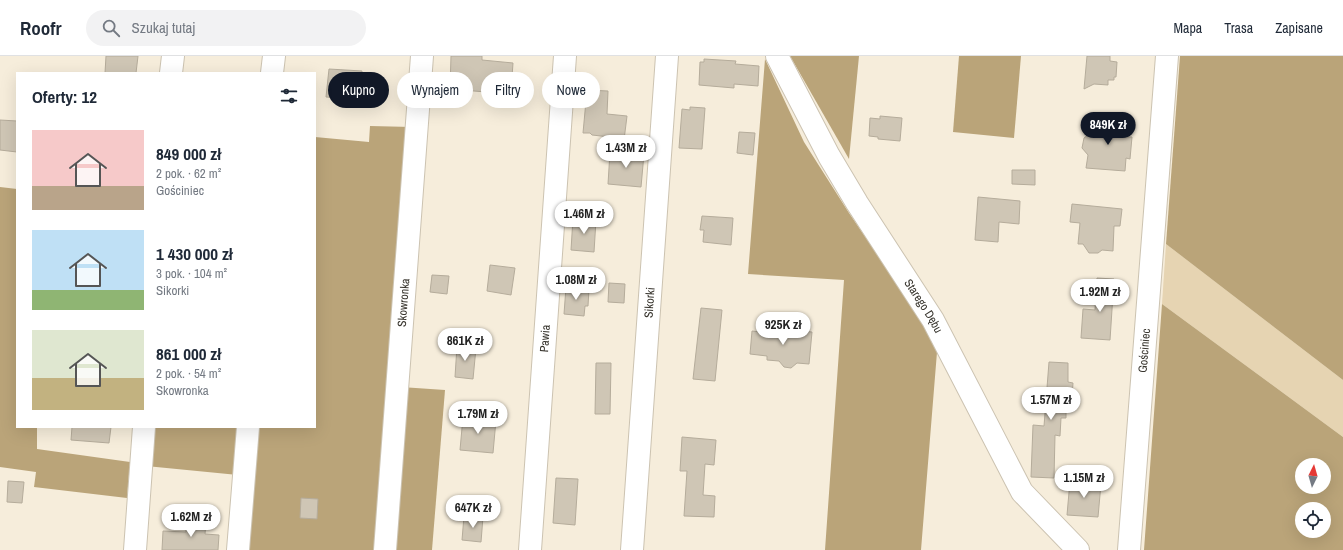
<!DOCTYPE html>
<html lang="pl">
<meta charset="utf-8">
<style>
body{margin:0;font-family:"Archivo Narrow",sans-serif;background:#f2f2f3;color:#1f2937;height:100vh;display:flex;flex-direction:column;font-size:15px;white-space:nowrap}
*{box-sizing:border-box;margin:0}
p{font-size:13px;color:#747a83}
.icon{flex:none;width:22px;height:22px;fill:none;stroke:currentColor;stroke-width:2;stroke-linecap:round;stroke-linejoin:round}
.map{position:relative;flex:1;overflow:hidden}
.side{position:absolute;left:16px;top:16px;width:300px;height:356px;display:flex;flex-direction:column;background:#fff;border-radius:0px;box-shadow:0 4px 16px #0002}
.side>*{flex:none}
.hud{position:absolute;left:328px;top:16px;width:380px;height:36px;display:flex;gap:8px}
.needle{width:26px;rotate:5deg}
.controls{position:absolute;left:1295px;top:402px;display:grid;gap:8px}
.controls a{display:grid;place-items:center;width:36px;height:36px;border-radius:50%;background:#fff;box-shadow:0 4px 16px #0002;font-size:20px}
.price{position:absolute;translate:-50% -34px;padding:0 9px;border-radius:14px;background:#fff;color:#222;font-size:13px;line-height:26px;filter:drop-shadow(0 1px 2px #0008)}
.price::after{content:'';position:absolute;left:50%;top:24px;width:12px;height:9px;margin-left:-6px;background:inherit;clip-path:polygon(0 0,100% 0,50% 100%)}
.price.selected{background:#111827;color:#fff}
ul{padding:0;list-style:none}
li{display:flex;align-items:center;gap:12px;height:100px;padding:0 16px}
li span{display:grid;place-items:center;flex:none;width:112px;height:80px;border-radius:0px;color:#555}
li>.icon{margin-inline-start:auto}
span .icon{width:48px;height:48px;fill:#fffc;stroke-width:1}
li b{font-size:17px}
h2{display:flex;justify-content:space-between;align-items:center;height:48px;padding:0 16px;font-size:17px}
.pill{padding:0 14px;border-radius:18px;background:#fff;box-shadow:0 4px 16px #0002;font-size:14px;line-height:36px}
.pill.selected{background:#111827;color:#fff}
header{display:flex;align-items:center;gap:24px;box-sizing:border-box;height:56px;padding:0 20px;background:#fff;border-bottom:1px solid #e0e1e3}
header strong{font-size:19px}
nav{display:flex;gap:22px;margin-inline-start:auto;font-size:14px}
.search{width:280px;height:36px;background:#f2f2f3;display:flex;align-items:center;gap:10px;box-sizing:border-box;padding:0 14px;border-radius:22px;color:#747a83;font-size:15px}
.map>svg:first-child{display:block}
.green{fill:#e6d4b2}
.forest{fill:#baa479;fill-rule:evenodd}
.building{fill:#cfc6b5;stroke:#b5ac9b}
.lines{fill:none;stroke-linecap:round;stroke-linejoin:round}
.minor-casing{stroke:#ccc3b1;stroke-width:24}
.minor{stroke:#fff;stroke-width:22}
.labels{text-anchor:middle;stroke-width:3.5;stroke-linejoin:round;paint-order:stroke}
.street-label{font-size:12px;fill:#38352e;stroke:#fff}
</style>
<header>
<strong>Roofr</strong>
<div class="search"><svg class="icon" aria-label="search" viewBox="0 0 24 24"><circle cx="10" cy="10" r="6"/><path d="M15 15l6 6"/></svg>Szukaj tutaj</div>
<nav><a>Mapa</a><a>Trasa</a><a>Zapisane</a></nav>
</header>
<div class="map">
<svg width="1343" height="494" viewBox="0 0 1343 494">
<rect width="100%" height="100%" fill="#f6eddb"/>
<path class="green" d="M1166,188l177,136v57l-181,-133z"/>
<g class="forest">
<path d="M790,0h69l-10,103z"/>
<path d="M959,0h62l-7,82 -61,-6z"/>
<path d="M1180,0h163v324l-177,-136z"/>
<path d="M765,3l39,83 45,71 78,114 10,25 -16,198h-96l19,-270 -96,-6z"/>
<path d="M370,70l42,1 -34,423h-137l9,-123h65v-290l54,5z"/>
<path d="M0,131l17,2v238h20v22l93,13 -3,36 -93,-11 2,-15 -36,-5z"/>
<path d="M1162,248l181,133v113h-199zM1302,409h22v22h-22zM1302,453h22v22h-22z"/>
<path d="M401,331l44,3 -13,160h-38z"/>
<path d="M149,371h93l-4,48 -92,-9z"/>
</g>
<g class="building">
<path d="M106,0h32l-2,17h-31z"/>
<path d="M451,0h31v4l31,3 -1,14 -9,-1 -1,20 -16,-1v-3l-36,-3z"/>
<path d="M1087,0h23v5l7,1 -1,15h-2v3h-6v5l-14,-1 -10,5z"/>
<path d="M704,3l32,2 -1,3 24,2 -1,20 -24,-2v4l-35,-3 1,-23h4z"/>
<path d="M329,13l33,2 -2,28 -34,-2z"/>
<path d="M587,34l21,1 -1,23 20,2 -3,24 -14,-1v-2l-18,-2 -2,-2h-7z"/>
<path d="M690,51l15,1 -3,41 -23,-1 3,-39 8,1z"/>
<path d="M880,60l22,2 -2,23 -22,-2v-2l-9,-1 1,-18 10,1z"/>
<path d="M0,64l17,1v31l-17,-2z"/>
<path d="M1090,65l39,3 -2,13h5l-2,22 -4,-1 -1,13 -39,-3 2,-13 -6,-7 2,-10 5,-4z"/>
<path d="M739,76l16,1 -2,22 -16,-2z"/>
<path d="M610,96l34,2 -3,33 -33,-3z"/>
<path d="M1012,114h23v15l-23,-1z"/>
<path d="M978,141l42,4 -1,23 -20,-2 -1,20 -23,-2z"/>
<path d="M1072,148l50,5 -2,17h-6l-1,25 -11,-1 -4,3h-9l-6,-9h-5l2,-21 -10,-1z"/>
<path d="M702,160l31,2 -2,27 -28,-3 1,-12h-4z"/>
<path d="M573,162l23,2 -2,32 -23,-2z"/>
<path d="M490,209l25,3 -4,27 -24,-4z"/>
<path d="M432,219l17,1 -2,18 -17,-2z"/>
<path d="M1097,222l17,1 -4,61 -29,-2 2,-29 12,1z"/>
<path d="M609,227l16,1 -1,19 -16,-1z"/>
<path d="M566,231l23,2 -1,17h-3l-1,10 -20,-2z"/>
<path d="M701,252l21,2 -7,71 -22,-2z"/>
<path d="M770,273l42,3 -3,32 -12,-1 -6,5 -7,-1 -5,-6 -12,-1v-4l-17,-2 2,-23 18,2z"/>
<path d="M457,290l19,2 -3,31 -18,-2z"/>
<path d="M1049,306l19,1v19l5,1 -2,28h-5v7h-5l-1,18 -5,-1 -1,43 -23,-1 2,-52 11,1z"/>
<path d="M596,307h15l-1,51h-15z"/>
<path d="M463,361l33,3 -3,33 -33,-3z"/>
<path d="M72,371h39l-2,16 -38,-3z"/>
<path d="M682,381l34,3 -2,25 -9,-1 -2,31 12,1 -1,21 -30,-1 3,-45h-7z"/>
<path d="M556,422l22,1 -3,46 -22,-2z"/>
<path d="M8,425l16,1 -2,21 -15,-1z"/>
<path d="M1070,425l31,3 -3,33 -31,-2z"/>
<path d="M301,442l17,1 -1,20 -17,-1z"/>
<path d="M464,460l19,1 -2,25 -19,-2z"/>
<path d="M187,464l19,1 -1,13 14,1 -1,15h-56l1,-19 23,1z"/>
</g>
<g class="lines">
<g class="minor-casing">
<g id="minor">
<path id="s1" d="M777,0l52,100 28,47 76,117 89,172 56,58"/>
<path d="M171,17l2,-17"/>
<path d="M272,17l2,-17"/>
<path d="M135,494l9,-123"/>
<path d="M238,494l10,-123"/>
<path id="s2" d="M385,494l37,-494"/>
<path id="s3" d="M530,494l35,-494"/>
<path id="s4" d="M632,494l35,-494"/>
<path id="s5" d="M1129,494l38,-494"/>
</g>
</g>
<use href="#minor" class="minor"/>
</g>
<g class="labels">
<g class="street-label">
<text dy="4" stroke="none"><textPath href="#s2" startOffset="248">Skowronka</textPath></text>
<text dy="4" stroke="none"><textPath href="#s4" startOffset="248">Sikorki</textPath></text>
<text dy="4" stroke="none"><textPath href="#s1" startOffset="290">Starego Dębu</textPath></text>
<text dy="4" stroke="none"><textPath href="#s3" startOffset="212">Pawia</textPath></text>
<text dy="4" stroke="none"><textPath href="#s5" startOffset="200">Gościniec</textPath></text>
</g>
</g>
</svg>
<div class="controls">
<a><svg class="needle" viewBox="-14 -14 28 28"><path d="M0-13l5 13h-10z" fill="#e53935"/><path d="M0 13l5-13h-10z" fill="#747a83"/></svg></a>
<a><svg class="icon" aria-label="locate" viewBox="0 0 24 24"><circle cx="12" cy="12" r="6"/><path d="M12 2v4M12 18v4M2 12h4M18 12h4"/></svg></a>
</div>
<b class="price selected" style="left:1108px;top:90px">849K zł</b>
<b class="price" style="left:626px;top:113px">1.43M zł</b>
<b class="price" style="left:584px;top:179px">1.46M zł</b>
<b class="price" style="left:576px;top:245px">1.08M zł</b>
<b class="price" style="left:1100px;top:257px">1.92M zł</b>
<b class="price" style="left:783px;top:290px">925K zł</b>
<b class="price" style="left:465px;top:306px">861K zł</b>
<b class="price" style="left:1051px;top:365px">1.57M zł</b>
<b class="price" style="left:478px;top:379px">1.79M zł</b>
<b class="price" style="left:1084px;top:443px">1.15M zł</b>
<b class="price" style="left:473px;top:473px">647K zł</b>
<b class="price" style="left:191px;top:482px">1.62M zł</b>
<div class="hud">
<a class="pill selected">Kupno</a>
<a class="pill">Wynajem</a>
<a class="pill">Filtry</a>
<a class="pill">Nowe</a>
</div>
<section class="side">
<h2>Oferty: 12<svg class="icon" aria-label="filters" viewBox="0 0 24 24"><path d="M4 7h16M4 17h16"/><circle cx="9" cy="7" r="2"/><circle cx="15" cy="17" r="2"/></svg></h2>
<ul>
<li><span style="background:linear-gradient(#f6c9c9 70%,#b9a48a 0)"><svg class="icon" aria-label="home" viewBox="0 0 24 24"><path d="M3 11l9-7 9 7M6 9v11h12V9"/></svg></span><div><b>849 000 zł</b><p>2 pok. · 62 m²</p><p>Gościniec</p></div></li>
<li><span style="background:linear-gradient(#bfe0f5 75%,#8fb573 0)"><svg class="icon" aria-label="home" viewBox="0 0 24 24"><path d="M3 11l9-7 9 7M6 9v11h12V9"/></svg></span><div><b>1 430 000 zł</b><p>3 pok. · 104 m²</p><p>Sikorki</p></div></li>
<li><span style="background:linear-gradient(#dfe7d0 60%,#c2b280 0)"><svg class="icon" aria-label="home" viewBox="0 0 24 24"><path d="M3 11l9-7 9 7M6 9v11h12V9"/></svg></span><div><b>861 000 zł</b><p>2 pok. · 54 m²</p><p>Skowronka</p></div></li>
</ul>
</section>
</div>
